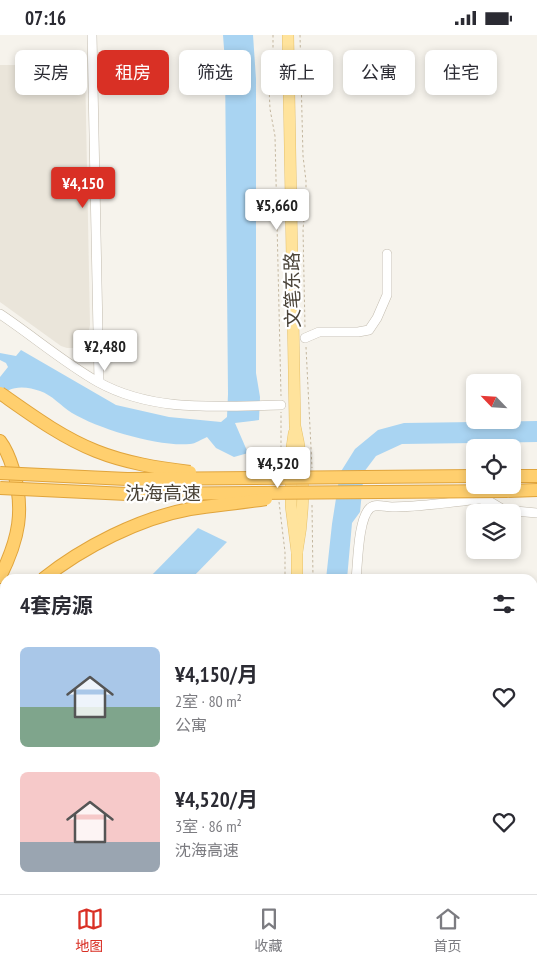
<!DOCTYPE html>
<html lang="zh">
<meta charset="utf-8">
<style>
body{margin:0;font-family:"PT Sans Narrow","Noto Sans SC",sans-serif;background:#f2f2f3;color:#2b2b33;height:100vh;display:flex;flex-direction:column;font-size:19px;white-space:nowrap}
*{box-sizing:border-box;margin:0}
p{font-size:16px;color:#7c7c81}
.icon{flex:none;width:28px;height:28px;fill:none;stroke:currentColor;stroke-width:2;stroke-linecap:round;stroke-linejoin:round}
.map{position:relative;flex:1;overflow:hidden}
.panel{position:absolute;left:0px;top:539px;width:538px;height:321px;display:flex;flex-direction:column;background:#fff;border-radius:15px 15px 0 0;box-shadow:0 2px 8px #0003}
.panel>*{flex:none}
.top-card{position:absolute;left:15px;top:15px;width:508px;height:45px;display:flex;gap:10px}
.needle{width:32px;rotate:295deg}
.tools{position:absolute;left:466px;top:339px;display:grid;gap:10px}
.tools a{display:grid;place-items:center;width:55px;height:55px;border-radius:8px;background:#fff;box-shadow:0 2px 8px #0003;font-size:25px}
.price{position:absolute;translate:-50% -42px;padding:0 11px;border-radius:5px;background:#fff;color:#222;font-size:16px;line-height:32px;filter:drop-shadow(0 1px 2px #0008)}
.price::after{content:'';position:absolute;left:50%;top:30px;width:15px;height:11px;margin-left:-8px;background:inherit;clip-path:polygon(0 0,100% 0,50% 100%)}
.price.current{background:#d93025;color:#fff}
ul{padding:0;list-style:none}
li{display:flex;align-items:center;gap:15px;height:125px;padding:0 20px}
li span{display:grid;place-items:center;flex:none;width:140px;height:100px;border-radius:8px;color:#555}
li>.icon{margin-inline-start:auto}
span .icon{width:60px;height:60px;fill:#fffc;stroke-width:1}
li b{font-size:21px}
h2{display:flex;justify-content:space-between;align-items:center;height:60px;padding:0 20px;font-size:21px}
.tag{padding:0 18px;border-radius:8px;background:#fff;box-shadow:0 2px 8px #0003;font-size:18px;line-height:45px}
.tag.current{background:#d93025;color:#fff}
.status{display:flex;justify-content:space-between;align-items:center;height:35px;padding:0 25px;background:#fff;direction:ltr}
.status svg{height:14px;fill:currentColor}
.menu{display:flex;justify-content:space-around;align-items:center;height:70px;border-top:1px solid #e1e1e2;background:#fff;font-size:14px;color:#7c7c81}
.menu a{display:grid;justify-items:center;gap:2px}
.menu .current{color:#d93025}
.map>svg:first-child{display:block}
.residential{fill:#eae5da}
.water{fill:#a9d4f2}
.lines{fill:none;stroke-linecap:round;stroke-linejoin:round}
.minor-casing{stroke:#c2bbae;stroke-width:10}
.major-casing{stroke:#e6c16a;stroke-width:12}
.highway-casing{stroke:#e0a43c;stroke-width:14}
.path{stroke:#c4b79f;stroke-width:1;stroke-dasharray:2.5 2.5;stroke-linecap:butt}
.minor{stroke:#fff;stroke-width:9}
.major{stroke:#ffe39c;stroke-width:11}
.highway{stroke:#ffcf6e;stroke-width:12}
.highway-bridge-casing{stroke:#e0a43c;stroke-width:14;stroke-linecap:butt}
.highway-bridge{stroke:#ffcf6e;stroke-width:12}
.labels{text-anchor:middle;stroke-width:4.5;stroke-linejoin:round;paint-order:stroke}
.street-label{font-size:19px;fill:#4b4439;stroke:#fff}
</style>
<div class="status"><b>07:16</b><svg viewBox="0 0 49 12"><path d="M0 12V9h3v3zM5 12V6h3v6zM10 12V3h3v9zM15 12V0h3v12zM26 1h20v11H26zM47 4h2v5h-2z"/></svg></div>
<div class="map">
<svg width="537" height="859" viewBox="0 0 537 859">
<rect width="100%" height="100%" fill="#f6f3ec"/>
<g class="residential">
<path d="M0,30h85l5,260 -3,15 -9,8h-11l-6,-2 -61,-44z"/>
<path d="M533,590h4v71l-4,-1z"/>
<path d="M533,673l4,1v185h-120l-13,-4h128z"/>
<path d="M50,855h140l-37,4h-102z"/>
</g>
<g class="water">
<path d="M223,0h30l3,44v294l4,24 -1,23 -24,3 13,30 -14,4 -18,-9 -9,-11c-5,2 -12,7 -17,7 -32,3 -91,-15 -118,-31 -11,-7 -20,-18 -32,-22 -13,-5 -34,-7 -40,9v-23l8,-10 -2,-4 -6,-3v-7l16,3 5,-6 95,55 53,12 52,5 6,-5 1,-23 -3,-332z"/>
<path d="M537,386v21l-135,2 -26,12 -12,16 -4,40 -8,11 -5,56h-21l6,-55 8,-51 15,-24 23,-19 26,-7z"/>
<path d="M198,493l29,14 -36,37h-43z"/>
<path d="M5,689v166h21l1,4h-27v-164z"/>
</g>
<g class="lines">
<g class="minor-casing">
<g id="minor">
<path d="M92,0l7,347"/>
<path d="M0,279c33,22 63,48 98,68 56,31 121,24 183,23"/>
<path d="M305,303l14,-6h39l11,-2 8,-12 10,-23v-41"/>
<path d="M356,544c2,-17 2,-60 14,-71 6,-5 15,-1 22,-1 29,0 59,-5 88,-8l9,2 15,9 33,3"/>
<path d="M225,859l36,-4"/>
<path d="M397,859l1,-4"/>
</g>
</g>
<g class="major-casing">
<g id="major">
<path d="M288,0l7,391c10,42 10,84 2,126"/>
<path d="M294,398l-2,14 -1,59 6,46v27"/>
<path d="M324,855v4"/>
</g>
</g>
<g class="highway-casing">
<g id="highway">
<path d="M0,406c6,8 10,18 13,28 12,41 6,70 -13,108"/>
<path d="M512,441h25"/>
<path d="M506,456l31,-1"/>
<path d="M0,584l5,-5"/>
</g>
</g>
<g class="path">
<path d="M273,0v30l-4,22 1,22 5,27 6,260"/>
<path d="M300,0l3,121 3,25v21l-3,27 2,99"/>
<path d="M306,312l6,121"/>
<path d="M281,433v-56"/>
<path d="M279,467l6,50v27"/>
<path d="M312,470l1,74"/>
<path d="M309,855l1,4"/>
<path d="M338,855l1,4"/>
</g>
<use href="#minor" class="minor"/>
<use href="#major" class="major"/>
<use href="#highway" class="highway"/>
<g class="highway-bridge-casing">
<g id="highway-bridge">
<path d="M0,358c30,21 61,44 96,58 30,12 62,17 94,21"/>
<path d="M0,438l127,6 348,-3"/>
<path d="M0,453l127,6 379,-3"/>
<path d="M43,544c40,-32 97,-61 147,-70 25,-4 51,-6 76,-10"/>
</g>
</g>
<use href="#highway-bridge" class="highway-bridge"/>
</g>
<g class="labels">
<g class="street-label">
<text transform="translate(292 255) rotate(-91)" y="7">文笔东路</text>
<text x="163" y="465">沈海高速</text>
</g>
</g>
</svg>
<div class="tools">
<a><svg class="needle" viewBox="-14 -14 28 28"><path d="M0-13l5 13h-10z" fill="#e53935"/><path d="M0 13l5-13h-10z" fill="#7c7c81"/></svg></a>
<a><svg class="icon" aria-label="locate" viewBox="0 0 24 24"><circle cx="12" cy="12" r="6"/><path d="M12 2v4M12 18v4M2 12h4M18 12h4"/></svg></a>
<a><svg class="icon" aria-label="layers" viewBox="0 0 24 24"><path d="M12 4l9 5-9 5-9-5zM3 14l9 5 9-5"/></svg></a>
</div>
<b class="price current" style="left:83px;top:174px">¥4,150</b>
<b class="price" style="left:277px;top:196px">¥5,660</b>
<b class="price" style="left:105px;top:337px">¥2,480</b>
<b class="price" style="left:278px;top:454px">¥4,520</b>
<div class="top-card">
<a class="tag">买房</a>
<a class="tag current">租房</a>
<a class="tag">筛选</a>
<a class="tag">新上</a>
<a class="tag">公寓</a>
<a class="tag">住宅</a>
</div>
<section class="panel">
<h2>4套房源<svg class="icon" aria-label="filters" viewBox="0 0 24 24"><path d="M4 7h16M4 17h16"/><circle cx="9" cy="7" r="2"/><circle cx="15" cy="17" r="2"/></svg></h2>
<ul>
<li><span style="background:linear-gradient(#a9c7e8 60%,#7fa58c 0)"><svg class="icon" aria-label="home" viewBox="0 0 24 24"><path d="M3 11l9-7 9 7M6 9v11h12V9"/></svg></span><div><b>¥4,150/月</b><p>2室 · 80 m²</p><p>公寓</p></div><svg class="icon" aria-label="heart" viewBox="0 0 24 24"><path d="M12 20l-8-8c-3-5 5-10 8-4 3-6 11-1 8 4z"/></svg></li>
<li><span style="background:linear-gradient(#f6c9c9 70%,#9aa5b1 0)"><svg class="icon" aria-label="home" viewBox="0 0 24 24"><path d="M3 11l9-7 9 7M6 9v11h12V9"/></svg></span><div><b>¥4,520/月</b><p>3室 · 86 m²</p><p>沈海高速</p></div><svg class="icon" aria-label="heart" viewBox="0 0 24 24"><path d="M12 20l-8-8c-3-5 5-10 8-4 3-6 11-1 8 4z"/></svg></li>
</ul>
</section>
</div>
<nav class="menu">
<a class="current"><svg class="icon" aria-label="map" viewBox="0 0 24 24"><path d="M3 6l6-2 6 2 6-2v14l-6 2-6-2-6 2zM9 4v14M15 6v14"/></svg>地图</a>
<a><svg class="icon" aria-label="saved" viewBox="0 0 24 24"><path d="M7 4h10v16l-5-4-5 4z"/></svg>收藏</a>
<a><svg class="icon" aria-label="home" viewBox="0 0 24 24"><path d="M3 11l9-7 9 7M6 9v11h12V9"/></svg>首页</a>
</nav>
